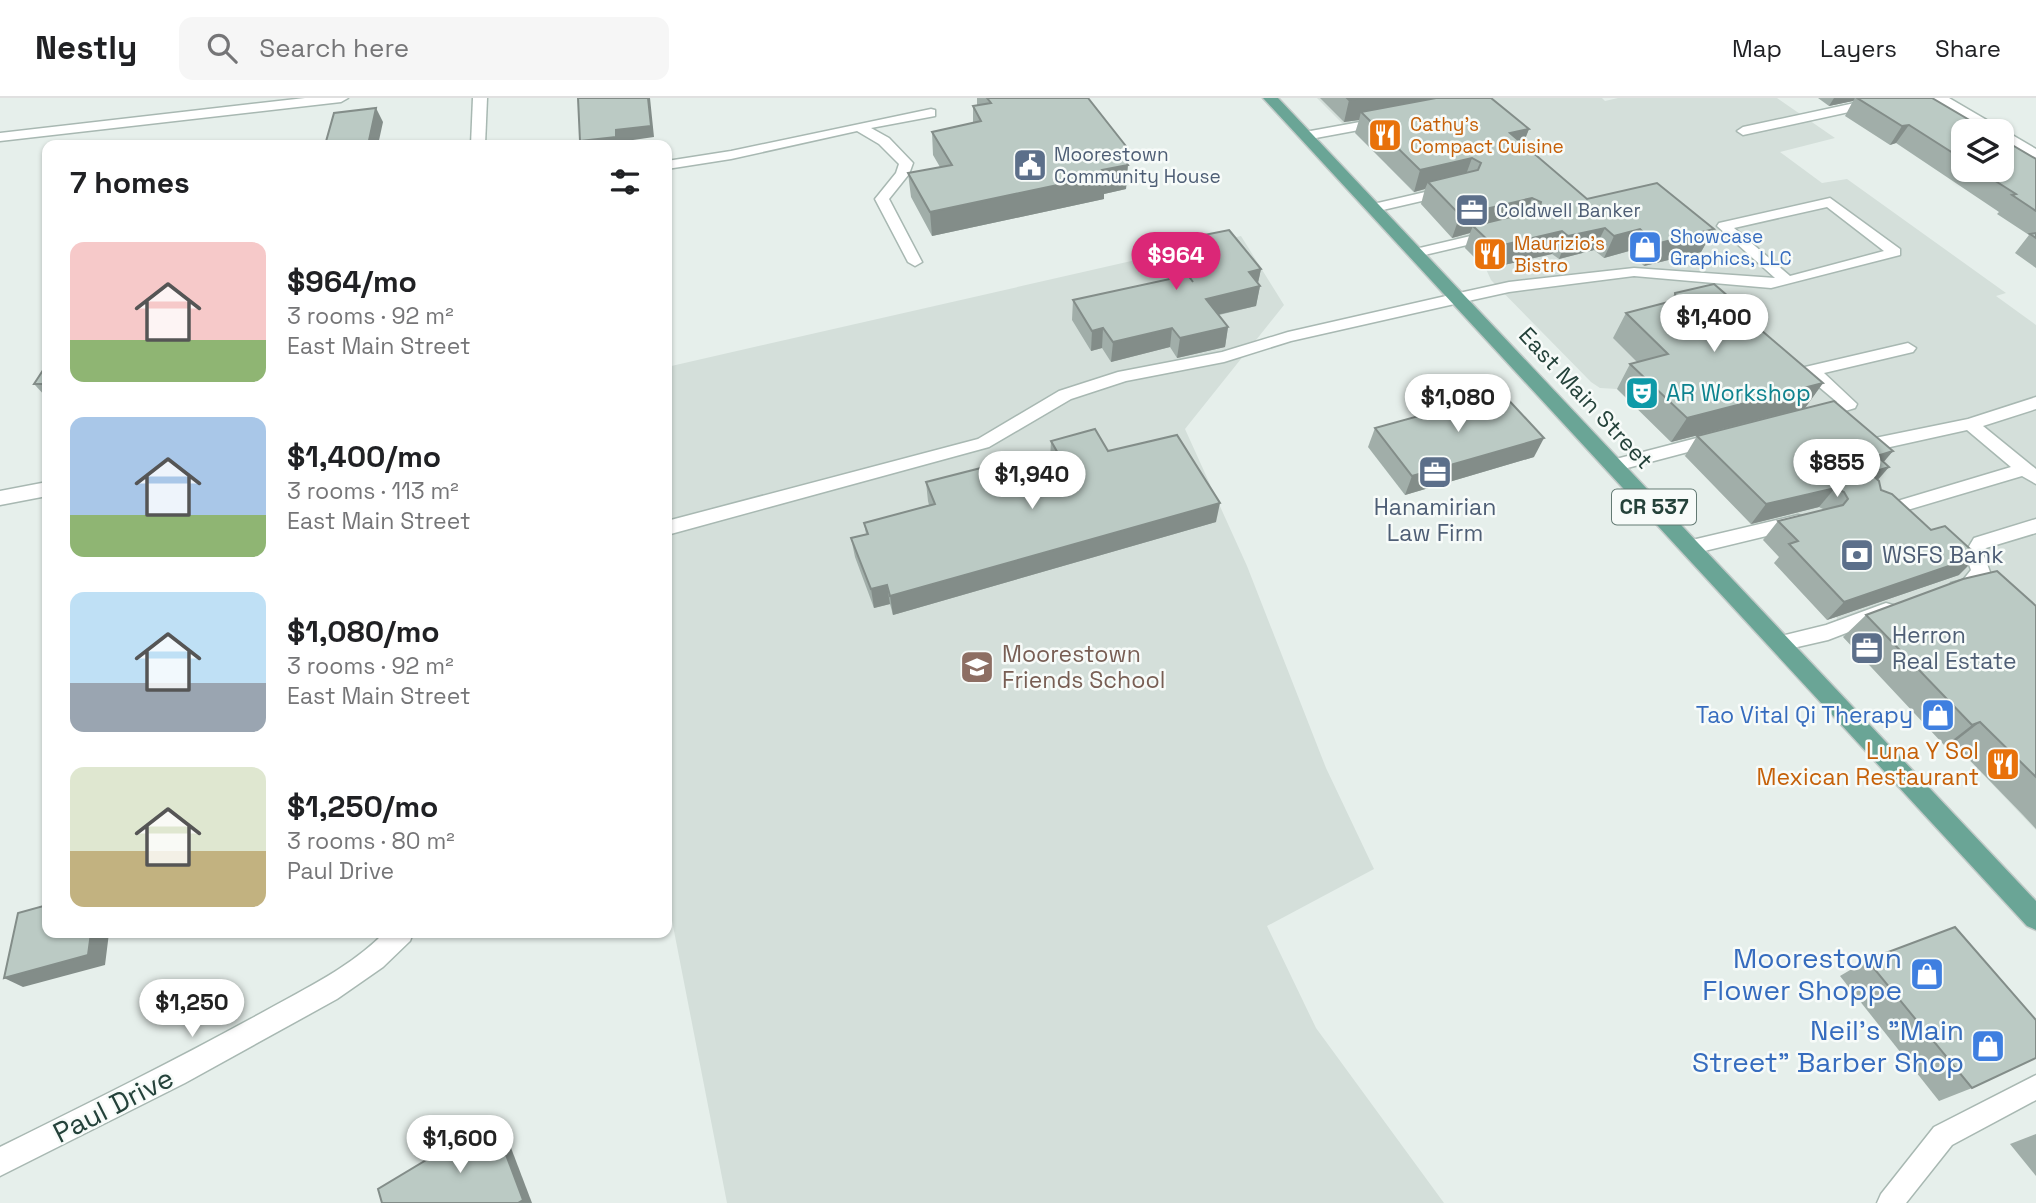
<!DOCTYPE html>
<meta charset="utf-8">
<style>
body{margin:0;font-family:"Space Grotesk",sans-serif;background:#f6f6f6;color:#202124;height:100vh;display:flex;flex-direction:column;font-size:26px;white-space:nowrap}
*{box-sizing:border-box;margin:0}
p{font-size:23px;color:#757577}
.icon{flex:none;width:38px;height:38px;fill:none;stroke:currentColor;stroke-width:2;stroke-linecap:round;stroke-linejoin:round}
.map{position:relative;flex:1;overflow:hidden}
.side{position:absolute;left:42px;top:42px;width:630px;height:798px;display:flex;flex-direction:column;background:#fff;border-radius:14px;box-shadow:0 2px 5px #0004}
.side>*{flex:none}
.tools{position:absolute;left:1951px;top:21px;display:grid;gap:14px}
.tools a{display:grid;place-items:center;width:63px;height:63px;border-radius:14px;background:#fff;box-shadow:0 2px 5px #0004;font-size:35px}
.price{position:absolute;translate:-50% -60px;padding:0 16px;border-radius:24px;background:#fff;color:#222;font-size:23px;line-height:46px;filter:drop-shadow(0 2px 4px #0008)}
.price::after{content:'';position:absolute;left:50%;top:42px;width:21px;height:16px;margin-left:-10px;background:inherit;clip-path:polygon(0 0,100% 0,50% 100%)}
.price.on{background:#db2777;color:#fff}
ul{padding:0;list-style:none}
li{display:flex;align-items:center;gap:21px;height:175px;padding:0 28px}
li span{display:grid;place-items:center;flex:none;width:196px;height:140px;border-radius:14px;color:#555}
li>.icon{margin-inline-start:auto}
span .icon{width:84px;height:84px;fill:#fffc;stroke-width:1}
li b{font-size:30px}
h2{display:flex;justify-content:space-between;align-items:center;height:84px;padding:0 28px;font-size:30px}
header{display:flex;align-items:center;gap:42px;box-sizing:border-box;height:98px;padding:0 35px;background:#fff;border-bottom:2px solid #e0e0e0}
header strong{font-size:33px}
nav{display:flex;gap:38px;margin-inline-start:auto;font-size:24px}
.search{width:490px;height:63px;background:#f6f6f6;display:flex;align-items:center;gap:18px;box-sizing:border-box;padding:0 24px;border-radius:14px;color:#757577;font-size:26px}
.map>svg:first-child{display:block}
.built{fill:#d4dfda}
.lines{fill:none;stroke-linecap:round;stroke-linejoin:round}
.service-casing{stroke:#a8b8b2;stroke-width:3}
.minor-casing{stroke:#a8b8b2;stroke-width:3}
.primary-casing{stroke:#c2cac8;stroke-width:3}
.service{fill:#fff;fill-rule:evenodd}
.minor{fill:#fff;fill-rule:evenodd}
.primary{fill:#6aa596;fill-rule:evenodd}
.wall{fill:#a1aea9}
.shaded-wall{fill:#838d89}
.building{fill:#bbcac4;stroke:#838d89;stroke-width:2}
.labels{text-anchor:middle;stroke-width:5;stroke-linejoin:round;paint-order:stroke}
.far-food-label{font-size:19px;fill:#c56008;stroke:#f7fbf9;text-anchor:start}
.far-service-label{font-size:19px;fill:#4e5e75;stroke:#f7fbf9;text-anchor:start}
.far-shop-label{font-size:19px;fill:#366cbe;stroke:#f7fbf9;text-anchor:start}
.shield{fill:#f7fbf9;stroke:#637a73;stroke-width:2}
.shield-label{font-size:21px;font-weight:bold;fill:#24423a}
.culture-label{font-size:23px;fill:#0d838f;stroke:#f7fbf9;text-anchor:start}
.street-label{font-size:23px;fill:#24423a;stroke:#f7fbf9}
.service-label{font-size:23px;fill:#4e5e75;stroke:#f7fbf9;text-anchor:start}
.education-label{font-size:23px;fill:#785e54;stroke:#f7fbf9;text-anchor:start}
.shop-label{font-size:23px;fill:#366cbe;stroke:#f7fbf9;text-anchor:end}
.food-label{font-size:23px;fill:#c56008;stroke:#f7fbf9;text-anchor:end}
.near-shop-label{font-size:28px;fill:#366cbe;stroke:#f7fbf9;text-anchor:end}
.near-street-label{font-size:28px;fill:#24423a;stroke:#f7fbf9}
</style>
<header>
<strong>Nestly</strong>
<div class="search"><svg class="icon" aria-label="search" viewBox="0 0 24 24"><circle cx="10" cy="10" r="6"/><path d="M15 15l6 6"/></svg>Search here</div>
<nav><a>Map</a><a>Layers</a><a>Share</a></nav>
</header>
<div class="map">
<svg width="2036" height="1105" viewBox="0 0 2036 1105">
<rect width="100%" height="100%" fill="#e6efeb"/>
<g class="built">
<path d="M1317,0h285l3,3 13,-3h159l58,40 -55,14 42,31 25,-4 159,114 -10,3 40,29v505l-83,-87 -8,3 -45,-48 -56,-60 -8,-22 -24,-24 -8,3 -30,-32 8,-3 -34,-39 -65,-67 -66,-65 -17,-1 -9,-6 -100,-102 -5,-11 -65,-65 -5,-9 -29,-30 2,-6 -27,-27 -20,-9z"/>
<path d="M1241,138l43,69 -99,124 62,137 79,202 48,101 -107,57 49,102 128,175h-717l-60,-308v-528z"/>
</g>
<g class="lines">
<g class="service-casing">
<g id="service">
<path d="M1878,0h23l-6,4 -152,33 -6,-4 6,-4z"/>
<path d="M931,11l4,1v6l-64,12 18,10 24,25 -4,11 -20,25 33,63 -7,4 -7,-4 -33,-63 21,-26 3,-9 -20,-20 -22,-13 -126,28 -64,10v-8l64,-10z"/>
<path d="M1382,20l6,4 -2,3 -81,15 -6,-4 6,-4z"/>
<path d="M1447,89l5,1v6l-78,18 -7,-4 2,-3z"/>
<path d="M1830,100l70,51v6l-129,33 -137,-12 -125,16 -50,11 -168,38 -67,21 -98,19 -55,18 -82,48 -322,88v-14l311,-82 81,-48 59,-19 104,-20 66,-20 171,-39 50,-11 125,-14 141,10 -58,-52 2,-3zM1827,109l57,44 -94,25 -56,-48z"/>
<path d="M1492,133l5,1v6l-81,19 -7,-4 2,-3z"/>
<path d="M1908,245l8,5 -3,4 -89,21 33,31 -2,4 -26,8 -6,-2 -2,-4 2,-4 14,-4 -32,-27 -2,-4 2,-4z"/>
<path d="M2036,299v12l-53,17 53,43v15l-14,-8 -128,38 -19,-4 -3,-5 3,-5 6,-1 13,3 117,-35 -44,-37 -95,21 -6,-2 -14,-14 2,-4h12l9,7 93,-19z"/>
<path d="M1716,335l6,2 2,4 -2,4 -106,28 -8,-6 8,-6z"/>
<path d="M1798,417l6,2 3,5 -3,5 -112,27 -6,-2 -3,-5 3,-5 6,-2z"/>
<path d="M2036,421v14l-50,15 -3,5 7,19c-8,14 -22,26 -39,21l-2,-5 2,-5 12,-3 8,-10 -6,-17 9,-15z"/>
<path d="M1886,505l7,2 2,5 -2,5 -65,25 -48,11 -7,-3 -3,-5 3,-5 53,-13z"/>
<path d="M2036,977v25l-84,45 -46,58h-29l4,-9 53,-67z"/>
</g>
</g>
<g class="minor-casing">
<g id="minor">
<path d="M305,0h43l-7,4 -341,39v-8z"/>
<path d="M473,0h14l-2,47h-14z"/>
<path d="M1932,0h17l87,51v10l-34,-18v-10h-16z"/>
<path d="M47,384v14l-47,9v-14z"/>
<path d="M384,835h29l-3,8 -27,26 -46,32 -152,84 -185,93v-29c89,-44 178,-88 265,-136 41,-23 86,-44 119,-78z"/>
</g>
</g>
<g class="primary-casing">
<path id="primary" d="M1263,0h15l758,803v29l-9,-4z"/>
</g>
<use href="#service" class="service"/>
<use href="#minor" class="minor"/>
<use href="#primary" class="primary"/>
</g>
<g class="wall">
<path d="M977,0h111l41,52 -3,39 -22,5v5l-172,37 -21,-39 -3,-24 32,-6 -7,-12 -1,-23 41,-9v-17h4z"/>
<path d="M1320,0h171l38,31 -6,15 64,55 127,30 -13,23 -57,14 -15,-15 -25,7 -10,-8 -35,9 -7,-5 -66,15 -21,-21 5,-15 -18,5 -31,-34 4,-15 -11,3 -59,-59 4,-13 -15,2z"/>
<path d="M1818,0h114l32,33v39h38l34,-11v109l-21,-15 14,-18 -32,-21 2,-2 -103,-69 -6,2 -45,-29 8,-15 -24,5z"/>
<path d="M1164,145l97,26 -3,14 2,3 -4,20 -37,9 9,12 -3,20 -48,11 -7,-11 -59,15 -9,-14 -11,3 -19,-31 1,-20 100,-22 -12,-15z"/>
<path d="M1675,195l77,24 -2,3 73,63 -18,25 -134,34 -54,-53 13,-25 8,-1 -25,-25 13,-25 44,-11z"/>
<path d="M47,266v34l-13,-14z"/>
<path d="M1375,330l159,29 -129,38 -37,-48z"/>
<path d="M1697,338l196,15 -10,11 6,5 -11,13 3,10 78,85 -132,45 -53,-57 5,-6 -16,-17 15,-19 47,-11 -6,-3 -68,17 -66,-68z"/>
<path d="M1051,343l57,10 108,71 -323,93 -3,-11 -16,4 -19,-51 -4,-19 15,-4 -2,-11 65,-18 -1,-4 -2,-19 63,1 64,-18 -3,-5z"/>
<path d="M2036,508v223l-13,-14 -70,-72 -8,3 -102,-109 23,-22z"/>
<path d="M1867,862l105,128 -33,13 -99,-125z"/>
<path d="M2036,1036v42l-26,-32z"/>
</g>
<g class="shaded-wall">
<path d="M648,0h2l4,39 -35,5 1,3h-39l-1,-4z"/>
<path d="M1363,0h86l-88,14 -2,8 -15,2 5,-22z"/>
<path d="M1834,0h21l-2,3 -24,5z"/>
<path d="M376,10l7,14 -5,23h-10z"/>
<path d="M1909,27l-13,18 -6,2 12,-19z"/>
<path d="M1529,31l-9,22 -10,-18z"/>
<path d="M1129,52l-3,39 -22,5v5l-172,37 -2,-24 172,-42 17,-18z"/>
<path d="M1472,60l-8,22 -36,2 -3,7 -11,3 6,-22z"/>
<path d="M1532,100l-9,22 -50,6 -3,7 -18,5 8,-23z"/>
<path d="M1605,130l-11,22 -35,9 9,-23z"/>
<path d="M1640,131l-11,22 -25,7 10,-22z"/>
<path d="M1714,131l-13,23 -57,14 12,-22z"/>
<path d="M1562,133l-10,23 -66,15 9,-22z"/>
<path d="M1261,171l-4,18 3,-1 -4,20 -53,12 3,-19 43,-27z"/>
<path d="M1228,229l-3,20 -48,11 3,-20z"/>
<path d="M1103,230l-1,20 -11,3 1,-20z"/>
<path d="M1172,230l-2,19 -59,15 2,-20z"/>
<path d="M1823,285l-18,25 -134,34 16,-24z"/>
<path d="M1544,340l-10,19 -129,38 7,-19z"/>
<path d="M1893,353l-17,20 1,-15z"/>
<path d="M1889,369l-17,19 -2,-13z"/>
<path d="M1835,390l-16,19 -68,17 15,-20z"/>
<path d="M1220,405l-4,19 -323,93 -3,-19z"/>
<path d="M1978,458l-19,19 -132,45 17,-18z"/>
<path d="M887,487l3,19 -16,4 -3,-19z"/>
<path d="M1980,624l-27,21 -8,3 27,-21z"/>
<path d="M91,835h18l-4,32 -82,22 -19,-9z"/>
<path d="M493,1022l10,7 29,76h-14z"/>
</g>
<g class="building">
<path d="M578,0h70l3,28 -35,4v7l-36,4z"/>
<path d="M987,0h101l41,52 -10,2 9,13 -26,5 3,5 -175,37 -22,-39 44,-8 -20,-33 49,-11 -8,-15 18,-3z"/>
<path d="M1347,0h16l-14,2z"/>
<path d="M1436,0h55l38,31 -19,4 77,66 70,-16 57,46 -58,15 -16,-15 -26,7 -9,-8 -37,8 -6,-5 -67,16 -22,-21 66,-16 2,-8 -9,-4 -72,17 -32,-33 50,-12 3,-7 -9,-5 -52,12 -59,-58z"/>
<path d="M1857,0h75l56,33h-24v29l-55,-35 -7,1z"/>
<path d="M376,10l-8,37h-43l9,-32z"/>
<path d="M2002,41l34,20v52l-24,-16 4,-1 -38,-24h24z"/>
<path d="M1229,132l32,39 -12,3 11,14 -54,13 22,28 -48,11 -8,-10 -59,14 -10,-14 -11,3 -19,-31 115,-25 5,7 -29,-39z"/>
<path d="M2036,135v5l-6,-4z"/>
<path d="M1714,186l38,33 -5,1 76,65 -136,35 -57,-54 38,-10 -42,-41 50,-13 -1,-7z"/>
<path d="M47,266v20h-13z"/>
<path d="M1502,295l42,45 -132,38 -37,-48z"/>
<path d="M1834,303l59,50 -16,5 12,11 -19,6 9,8 2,9 11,4 39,36 14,-4 33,30 -134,46 -55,-58 9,-3 -20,-20 65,-16 5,-6 -4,-7 -9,-4 -69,16 -69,-68z"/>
<path d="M1095,331l13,22 69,-16 43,68 -330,93 -3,-11 -16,4 -20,-51 17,-4 -4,-11 71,-19 -9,-22 55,-14 8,15 74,-21 -12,-21z"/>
<path d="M1997,473l39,35v171l-56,-55 -8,3 -106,-110 97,-36z"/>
<path d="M47,807v28h44l-3,22 -84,23 14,-65z"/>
<path d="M1955,829l81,93v38l-64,30 -105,-128z"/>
<path d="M493,1022l30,80 -5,3h-136l-4,-14z"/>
</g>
<defs>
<g id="restaurant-square" transform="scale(1.75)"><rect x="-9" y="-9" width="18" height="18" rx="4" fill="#e8710a" stroke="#f7fbf9"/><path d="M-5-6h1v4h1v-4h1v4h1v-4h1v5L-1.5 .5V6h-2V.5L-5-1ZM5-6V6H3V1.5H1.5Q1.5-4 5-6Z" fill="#fff"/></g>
<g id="civic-square" transform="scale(1.75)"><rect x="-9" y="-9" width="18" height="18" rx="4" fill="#5c6f8a" stroke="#f7fbf9"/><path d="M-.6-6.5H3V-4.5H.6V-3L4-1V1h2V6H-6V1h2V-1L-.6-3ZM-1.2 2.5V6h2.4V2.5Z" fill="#fff"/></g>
<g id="office-square" transform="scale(1.75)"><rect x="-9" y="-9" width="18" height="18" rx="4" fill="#5c6f8a" stroke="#f7fbf9"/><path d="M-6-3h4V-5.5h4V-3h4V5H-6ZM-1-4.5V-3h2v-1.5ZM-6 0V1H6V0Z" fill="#fff"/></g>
<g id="shop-square" transform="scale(1.75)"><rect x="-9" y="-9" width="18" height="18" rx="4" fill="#3f7fe0" stroke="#f7fbf9"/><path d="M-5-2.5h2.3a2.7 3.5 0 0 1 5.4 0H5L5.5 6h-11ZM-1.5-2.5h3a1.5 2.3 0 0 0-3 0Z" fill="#fff"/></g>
<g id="theatre-square" transform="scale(1.75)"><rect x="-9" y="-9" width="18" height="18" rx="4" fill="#0f9aa8" stroke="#f7fbf9"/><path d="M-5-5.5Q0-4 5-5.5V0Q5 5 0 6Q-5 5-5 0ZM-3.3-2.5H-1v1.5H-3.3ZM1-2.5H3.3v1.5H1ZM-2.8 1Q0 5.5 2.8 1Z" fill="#fff"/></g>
<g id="bank-square" transform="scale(1.75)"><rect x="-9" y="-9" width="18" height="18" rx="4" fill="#5c6f8a" stroke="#f7fbf9"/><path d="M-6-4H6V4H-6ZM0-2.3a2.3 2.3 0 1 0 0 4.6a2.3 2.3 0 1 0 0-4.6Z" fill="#fff"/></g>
<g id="school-square" transform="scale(1.75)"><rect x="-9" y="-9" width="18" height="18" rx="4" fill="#8d6e63" stroke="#f7fbf9"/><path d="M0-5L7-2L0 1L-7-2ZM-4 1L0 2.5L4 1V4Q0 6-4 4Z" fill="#fff"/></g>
</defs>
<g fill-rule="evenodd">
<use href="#restaurant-square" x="1385" y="37"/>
<use href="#civic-square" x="1030" y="67"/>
<use href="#office-square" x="1472" y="112"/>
<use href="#shop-square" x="1645" y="149"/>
<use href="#restaurant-square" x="1490" y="156"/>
<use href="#theatre-square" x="1642" y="295"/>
<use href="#office-square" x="1435" y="374"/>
<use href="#bank-square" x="1857" y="457"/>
<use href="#office-square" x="1867" y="550"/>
<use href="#school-square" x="977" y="569"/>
<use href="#shop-square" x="1938" y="617"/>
<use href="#restaurant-square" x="2003" y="666"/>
<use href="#shop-square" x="1927" y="876"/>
<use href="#shop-square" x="1988" y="948"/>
</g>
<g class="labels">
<g class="far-food-label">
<text x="1410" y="33">Cathy's<tspan x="1410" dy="22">Compact Cuisine</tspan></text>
<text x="1514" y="152">Maurizio's<tspan x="1514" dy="22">Bistro</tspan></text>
</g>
<g class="far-service-label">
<text x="1054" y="63">Moorestown<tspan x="1054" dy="22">Community House</tspan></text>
<text x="1496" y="119">Coldwell Banker</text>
</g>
<g class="far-shop-label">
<text x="1670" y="145">Showcase<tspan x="1670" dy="22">Graphics, LLC</tspan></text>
</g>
<rect class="shield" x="1612" y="391.5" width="84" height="35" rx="5"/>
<g class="shield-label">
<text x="1654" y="416">CR 537</text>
</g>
<g class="culture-label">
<text x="1666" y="303">AR Workshop</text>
</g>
<g class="street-label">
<text transform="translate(1586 300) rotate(47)" y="8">East Main Street</text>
</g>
<g class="service-label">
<text x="1435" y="417" text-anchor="middle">Hanamirian<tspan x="1435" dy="26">Law Firm</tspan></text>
<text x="1882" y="465">WSFS Bank</text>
<text x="1892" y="545">Herron<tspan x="1892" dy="26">Real Estate</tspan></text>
</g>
<g class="education-label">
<text x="1002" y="564">Moorestown<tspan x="1002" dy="26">Friends School</tspan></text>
</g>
<g class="shop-label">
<text x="1913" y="625">Tao Vital Qi Therapy</text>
</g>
<g class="food-label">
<text x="1979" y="661">Luna Y Sol<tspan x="1979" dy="26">Mexican Restaurant</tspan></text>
</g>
<g class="near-shop-label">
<text x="1902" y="870">Moorestown<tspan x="1902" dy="32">Flower Shoppe</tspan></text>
<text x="1964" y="942">Neil's "Main<tspan x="1964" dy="32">Street" Barber Shop</tspan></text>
</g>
<g class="near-street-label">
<text transform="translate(113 1007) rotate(-27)" y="10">Paul Drive</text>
</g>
</g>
</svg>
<div class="tools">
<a><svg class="icon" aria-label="layers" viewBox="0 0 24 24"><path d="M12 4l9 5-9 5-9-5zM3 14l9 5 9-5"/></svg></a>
</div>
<b class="price on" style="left:1176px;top:194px">$964</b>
<b class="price" style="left:1714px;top:256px">$1,400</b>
<b class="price" style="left:1458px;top:336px">$1,080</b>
<b class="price" style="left:1837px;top:401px">$855</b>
<b class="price" style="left:1032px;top:413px">$1,940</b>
<b class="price" style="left:192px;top:941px">$1,250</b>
<b class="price" style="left:460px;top:1077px">$1,600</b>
<section class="side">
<h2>7 homes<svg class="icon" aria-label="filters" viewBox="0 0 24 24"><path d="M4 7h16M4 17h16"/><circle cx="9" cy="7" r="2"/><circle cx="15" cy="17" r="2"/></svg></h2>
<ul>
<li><span style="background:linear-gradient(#f6c9c9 70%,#8fb573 0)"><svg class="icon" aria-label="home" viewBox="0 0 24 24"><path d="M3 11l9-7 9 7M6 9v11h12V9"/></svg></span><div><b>$964/mo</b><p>3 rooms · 92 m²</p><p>East Main Street</p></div></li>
<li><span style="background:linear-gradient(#a9c7e8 70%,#8fb573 0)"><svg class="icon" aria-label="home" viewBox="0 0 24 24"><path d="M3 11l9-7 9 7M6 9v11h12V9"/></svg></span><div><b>$1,400/mo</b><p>3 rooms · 113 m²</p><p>East Main Street</p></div></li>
<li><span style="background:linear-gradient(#bfe0f5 65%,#9aa5b1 0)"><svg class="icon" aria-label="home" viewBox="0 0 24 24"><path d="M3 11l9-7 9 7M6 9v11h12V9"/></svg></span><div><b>$1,080/mo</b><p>3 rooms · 92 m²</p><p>East Main Street</p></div></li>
<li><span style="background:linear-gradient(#dfe7d0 60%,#c2b280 0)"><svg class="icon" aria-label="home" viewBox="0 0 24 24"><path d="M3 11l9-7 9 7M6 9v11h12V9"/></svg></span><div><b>$1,250/mo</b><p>3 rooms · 80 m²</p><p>Paul Drive</p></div></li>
</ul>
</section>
</div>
